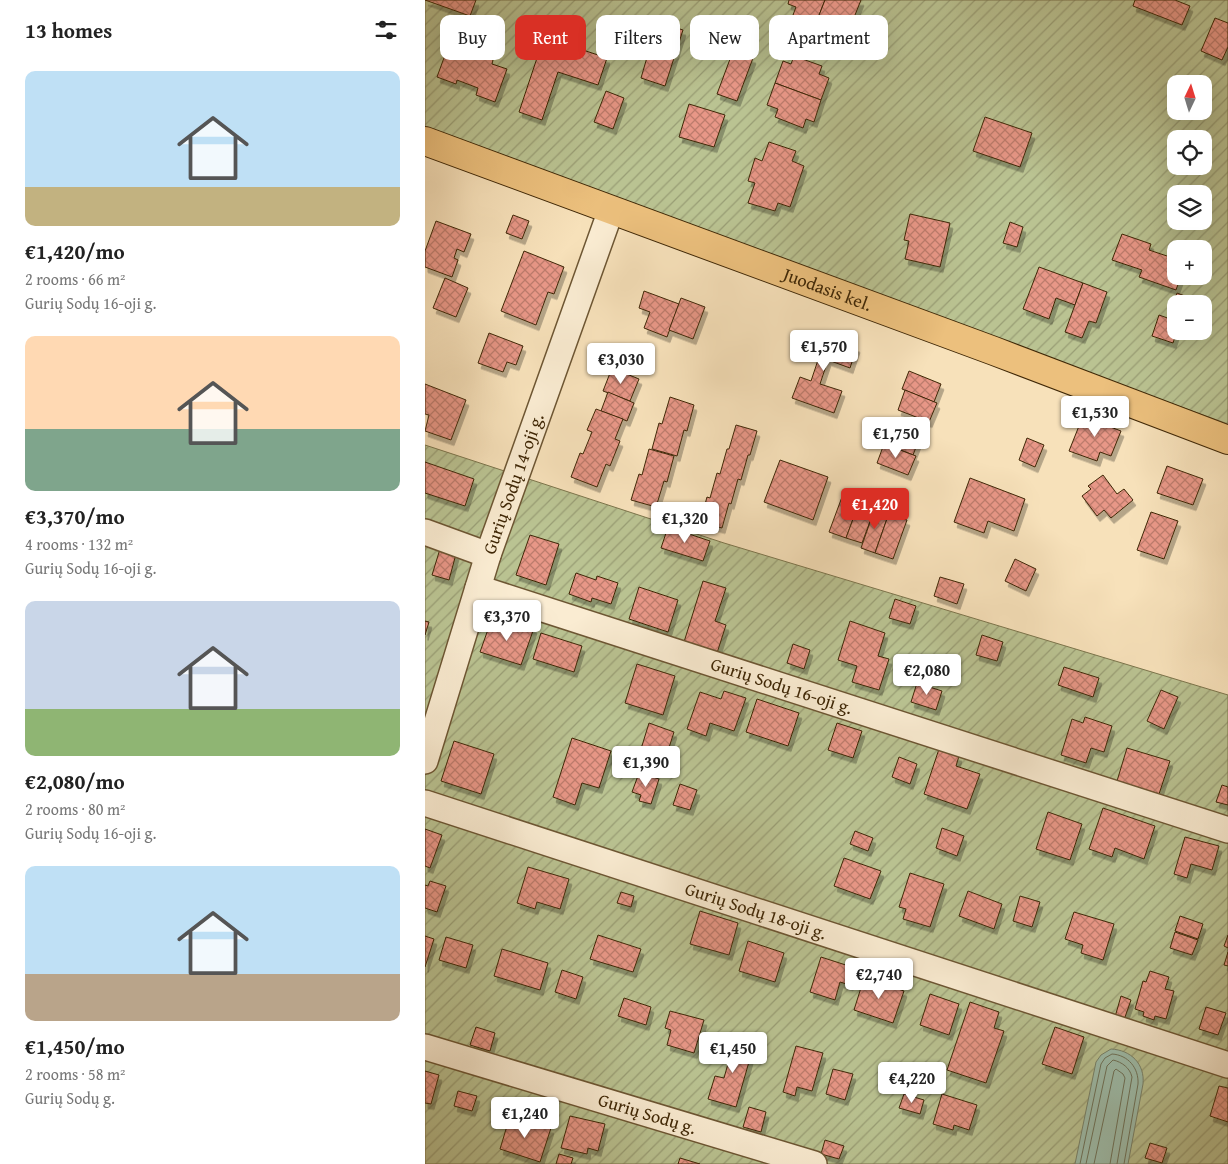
<!DOCTYPE html>
<meta charset="utf-8">
<style>
body{margin:0;font-family:"Gentium Book Plus",serif;background:#f6f6f6;color:#222;height:100vh;display:flex;flex-direction:column;font-size:19px;white-space:nowrap}
*{box-sizing:border-box;margin:0}
p{font-size:16px;color:#767676}
.icon{flex:none;width:28px;height:28px;fill:none;stroke:currentColor;stroke-width:2;stroke-linecap:round;stroke-linejoin:round}
.map{position:relative;flex:1;overflow:hidden}
.details{display:flex;flex-direction:column;background:#fff;width:425px}
.details>*{flex:none}
.banner{position:absolute;left:15px;top:15px;width:475px;height:45px;display:flex;gap:10px}
.needle{width:32px;rotate:4deg}
.tools{position:absolute;left:742px;top:75px;display:grid;gap:10px}
.tools a{display:grid;place-items:center;width:45px;height:45px;border-radius:10px;background:#fff;box-shadow:0 5px 20px #0002;font-size:25px}
.price{position:absolute;translate:-50% -42px;padding:0 11px;border-radius:5px;background:#fff;color:#222;font-size:16px;line-height:32px;filter:drop-shadow(0 1px 2px #0008)}
.price::after{content:'';position:absolute;left:50%;top:30px;width:15px;height:11px;margin-left:-8px;background:inherit;clip-path:polygon(0 0,100% 0,50% 100%)}
.price.active{background:#d93025;color:#fff}
ul{padding:0;list-style:none}
li{display:grid;align-content:center;gap:10px;height:265px;padding:0 25px}
li span{display:grid;place-items:center;height:155px;border-radius:10px;color:#555}
li>.icon{margin-inline-start:auto}
span .icon{width:90px;height:90px;fill:#fffc;stroke-width:1}
li b{font-size:21px}
h2{display:flex;justify-content:space-between;align-items:center;height:60px;padding:0 25px;font-size:21px}
.pill{padding:0 18px;border-radius:10px;background:#fff;box-shadow:0 5px 20px #0002;font-size:18px;line-height:45px}
.pill.active{background:#d93025;color:#fff}
main{display:flex;flex:1;min-height:0}
.map>svg:first-child{display:block}
.garden{fill:url(#garden-furrows);stroke:#7c754c;fill-rule:evenodd}
.water{fill:#9ebeac;stroke:#78826a}
.lines{fill:none;stroke-linecap:round;stroke-linejoin:round}
.shore{stroke:#6e7259;stroke-width:1}
.building{fill:url(#building-cross-hatch);stroke:#3f2706;filter:url(#shadow)}
.minor-casing{stroke:#6d5633;stroke-width:28}
.primary-casing{stroke:#3f2706;stroke-width:30}
.minor{stroke:#faecd2;stroke-width:25}
.primary{stroke:#ecc07d;stroke-width:28}
.labels{text-anchor:middle;stroke-width:5;stroke-linejoin:round;paint-order:stroke}
.street-label{font-size:18px;fill:#3f2706;stroke:#faecd2}
</style>
<main>
<section class="details">
<h2>13 homes<svg class="icon" aria-label="filters" viewBox="0 0 24 24"><path d="M4 7h16M4 17h16"/><circle cx="9" cy="7" r="2"/><circle cx="15" cy="17" r="2"/></svg></h2>
<ul>
<li><span style="background:linear-gradient(#bfe0f5 75%,#c2b280 0)"><svg class="icon" aria-label="home" viewBox="0 0 24 24"><path d="M3 11l9-7 9 7M6 9v11h12V9"/></svg></span><div><b>€1,420/mo</b><p>2 rooms · 66 m²</p><p>Gurių Sodų 16-oji g.</p></div></li>
<li><span style="background:linear-gradient(#ffd9b3 60%,#7fa58c 0)"><svg class="icon" aria-label="home" viewBox="0 0 24 24"><path d="M3 11l9-7 9 7M6 9v11h12V9"/></svg></span><div><b>€3,370/mo</b><p>4 rooms · 132 m²</p><p>Gurių Sodų 16-oji g.</p></div></li>
<li><span style="background:linear-gradient(#c9d6e8 70%,#8fb573 0)"><svg class="icon" aria-label="home" viewBox="0 0 24 24"><path d="M3 11l9-7 9 7M6 9v11h12V9"/></svg></span><div><b>€2,080/mo</b><p>2 rooms · 80 m²</p><p>Gurių Sodų 16-oji g.</p></div></li>
<li><span style="background:linear-gradient(#bfe0f5 70%,#b9a48a 0)"><svg class="icon" aria-label="home" viewBox="0 0 24 24"><path d="M3 11l9-7 9 7M6 9v11h12V9"/></svg></span><div><b>€1,450/mo</b><p>2 rooms · 58 m²</p><p>Gurių Sodų g.</p></div></li>
</ul>
</section>
<div class="map">
<svg width="803" height="1164" viewBox="0 0 803 1164">
<defs>
<pattern id="garden-furrows" width="10" height="10" patternUnits="userSpaceOnUse" patternTransform="scale(1.25)"><rect width="10" height="10" fill="#bac392"/><path d="M-1 1l2-2M0 10L10 0M9 11l2-2" fill="none" stroke="#999e75"/></pattern>
<pattern id="building-cross-hatch" width="8" height="8" patternUnits="userSpaceOnUse" patternTransform="scale(1.25)"><rect width="8" height="8" fill="#e89787"/><path d="M0 0l8 8M0 8l8-8" fill="none" stroke="#bd7b6c"/></pattern>
<filter id="shadow"><feDropShadow dx="3" dy="5.5" stdDeviation="0" flood-color="#0004"/></filter>
</defs>
<rect width="100%" height="100%" fill="#f7e1ba"/>
<filter id="stains"><feTurbulence type="fractalNoise" baseFrequency=".004" numOctaves="4"/><feColorMatrix values="0 0 0 0 .2 0 0 0 0 .09 0 0 0 0 .02 0 0 0 .5 -.17"/></filter>
<radialGradient id="worn" r=".72"><stop offset=".6" stop-color="#630" stop-opacity="0"/><stop offset="1" stop-color="#630" stop-opacity=".3"/></radialGradient>
<g class="garden">
<path d="M0,0h803v424l-803,-292zM751,84h28v27h-28zM751,139h28v27h-28zM751,194h28v27h-28zM751,249h28v27h-28zM751,304h28v27h-28z"/>
<path d="M0,445l299,98 504,152v469h-803z"/>
</g>
<path class="water" d="M686,1049c20,1 34,15 32,35l-15,80h-53l21,-102 5,-7z"/>
<g class="lines">
<g class="shore">
<path d="M655,1164l21,-100 4,-6 7,-4c16,1 27,14 26,30l-14,80"/>
<path d="M661,1164l21,-98 6,-6c9,2 17,8 19,17l-15,87"/>
<path d="M669,1164l20,-93 2,-2 7,5 2,4 -15,86"/>
</g>
</g>
<g class="building">
<path d="M0,0h51l-6,16z"/>
<path d="M364,0h36l-9,23 -23,-8 3,-8 -8,-3z"/>
<path d="M400,0h36l-10,25 -9,-3 -4,10 -22,-9z"/>
<path d="M710,0h40l15,6 -8,19 -49,-19z"/>
<path d="M790,18l13,5v24l-6,13 -21,-9z"/>
<path d="M223,19l35,11 -18,56 -24,-8 9,-31 -10,-3z"/>
<path d="M119,37l63,21 -9,27 -40,-13 -16,48 -23,-8z"/>
<path d="M24,44l44,16 -1,4 15,5 -12,33 -19,-7 2,-7 -21,-8 -1,4 -19,-7z"/>
<path d="M308,51l20,7 -16,43 -20,-7z"/>
<path d="M369,56l28,10 -3,8 10,4 -8,22 -46,-17 8,-22 8,3z"/>
<path d="M350,83l46,17 -7,22 -8,-3 -3,9 -28,-11 3,-8 -11,-4z"/>
<path d="M181,91l18,7 -11,31 -19,-7z"/>
<path d="M264,104l36,11 -11,32 -35,-10z"/>
<path d="M560,117l47,16 -12,34 -47,-16z"/>
<path d="M344,142l27,9 -4,10 12,5 -14,41 -12,-4 -3,8 -27,-8 7,-20 -7,-2 7,-23 7,3z"/>
<path d="M485,214l40,9 -10,44 -35,-8 4,-18 -5,-1z"/>
<path d="M88,215l16,6 -7,18 -16,-6z"/>
<path d="M11,221l35,13 -7,18 -7,-3 -3,9 4,2 -6,17 -27,-10v-16z"/>
<path d="M585,222l13,5 -6,20 -14,-4z"/>
<path d="M697,234l29,10 -2,6 27,9v17h5l-5,14 -37,-13 3,-7 -30,-10z"/>
<path d="M99,251l40,16 -10,27 -6,-2 -12,33 -35,-14z"/>
<path d="M614,267l44,16 -8,22 -19,-7 -7,21 -26,-10z"/>
<path d="M20,278l23,10 -12,29 -23,-9z"/>
<path d="M658,283l24,9 -11,31 -7,-2 -7,17 -17,-6z"/>
<path d="M219,291l35,13 -12,33 -23,-9 6,-16 -11,-4z"/>
<path d="M752,293l16,6 -2,5h-15v12l-7,-2z"/>
<path d="M256,298l24,9 -12,32 -24,-9z"/>
<path d="M734,315l17,6 1,10 -4,12 -21,-7z"/>
<path d="M389,332l43,15 -7,21 -22,-8 -8,24 22,7 -8,22 -42,-15 8,-21 11,4 8,-24 -12,-4z"/>
<path d="M64,333l34,13 -7,19 -9,-3 -4,10 -25,-9z"/>
<path d="M187,368l27,11 -9,22 -27,-10z"/>
<path d="M484,371l32,13 -7,18 -32,-13z"/>
<path d="M0,384l41,16 -15,40 -26,-9 4,-16 -4,-1z"/>
<path d="M480,390l32,13 -8,19 -31,-12z"/>
<path d="M183,392l26,11 -7,18 -26,-10z"/>
<path d="M245,397l24,8 -7,26 -3,-1 -7,26 -25,-7 7,-26 3,1z"/>
<path d="M171,409l27,10 -8,20 5,2 -10,25 -4,-2 -9,23 -26,-10 9,-24 3,1 9,-22 -5,-2z"/>
<path d="M658,416l13,5 2,-5 13,5 -3,5 13,5 -10,25 -11,-4 -3,9 -28,-10z"/>
<path d="M463,424l32,13 -7,18 -32,-13z"/>
<path d="M311,425l21,6 -7,24h-2l-7,25 -3,-1 -7,25 -2,-1 -7,25 -22,-6 7,-25 3,1 7,-25 3,1 7,-25h2z"/>
<path d="M602,438l17,7 -9,22 -16,-7z"/>
<path d="M459,444l32,12 -8,19 -31,-12z"/>
<path d="M224,449l25,7 -7,26 -3,-1 -8,26 -25,-7 8,-26 3,1z"/>
<path d="M355,460l48,17 -15,43 -49,-18z"/>
<path d="M0,462l49,17 -9,27 -40,-13z"/>
<path d="M742,466l36,13 -10,26 -36,-12z"/>
<path d="M678,475l14,19 7,-5 9,11 -22,18 -7,-8 -7,6 -15,-20 9,-7 -3,-3z"/>
<path d="M545,478l55,21 -11,32 -26,-10 -4,12 -30,-11z"/>
<path d="M417,497l17,6 -13,35 -17,-6z"/>
<path d="M434,503l16,5 -13,35 -16,-5z"/>
<path d="M450,508l14,5 -14,40 -14,-5z"/>
<path d="M726,512l27,9 -14,38 -27,-9z"/>
<path d="M464,513l18,7 -14,39 -18,-6z"/>
<path d="M243,527l42,14 -7,20 -42,-13z"/>
<path d="M105,535l29,9 -13,41 -30,-10z"/>
<path d="M15,549l16,5 -7,26 -17,-5z"/>
<path d="M590,559l21,10 -10,22 -21,-10z"/>
<path d="M151,573l20,7 1,-4 21,7 -7,21 -19,-6 -1,4 -22,-8z"/>
<path d="M515,577l24,7 -7,20 -23,-8z"/>
<path d="M278,581l23,7 -11,33 11,4 -9,28 -33,-11z"/>
<path d="M214,587l39,13 -10,32 -39,-13z"/>
<path d="M470,599l21,7 -6,18 -21,-6z"/>
<path d="M0,621l4,1 -4,13z"/>
<path d="M66,621l21,7 2,-7 20,7 -13,37 -41,-13z"/>
<path d="M425,621l35,12 -7,23 11,3 -10,31 -27,-8 5,-16 -19,-6z"/>
<path d="M116,633l41,13 -8,26 -41,-13z"/>
<path d="M557,635l21,7 -6,19 -21,-6z"/>
<path d="M368,644l17,6 -6,19 -17,-6z"/>
<path d="M212,664l38,12 -12,39 -38,-12z"/>
<path d="M639,667l35,11 -6,19 -35,-12z"/>
<path d="M492,683l25,8 -6,19 -25,-8z"/>
<path d="M736,690l17,7 -14,32 -17,-8z"/>
<path d="M299,691l22,7 -12,33 -24,-8 -4,13 -19,-7 13,-37 21,7z"/>
<path d="M332,699l42,14 -11,33 -42,-14z"/>
<path d="M660,717l27,9 -8,26 -13,-4 -5,15 -25,-8 11,-36 11,4z"/>
<path d="M224,723l25,9 -8,25 -25,-8z"/>
<path d="M412,723l25,8 -9,27 -25,-8z"/>
<path d="M147,738l39,13 -12,37 -17,-5 -7,22 -22,-8z"/>
<path d="M29,741l40,13 -13,40 -40,-13z"/>
<path d="M702,748l43,13 -11,33 -42,-13z"/>
<path d="M514,749l20,7 -3,10 24,8 -13,35 -43,-15z"/>
<path d="M474,757l18,7 -7,20 -18,-7z"/>
<path d="M214,773l20,6 -8,25 -12,-3 2,-6 -9,-3z"/>
<path d="M255,784l17,6 -7,20 -17,-5z"/>
<path d="M797,785l6,2v18l-12,-3z"/>
<path d="M678,808l52,18 -11,33 -29,-11 -3,9 -23,-8z"/>
<path d="M623,812l34,12 -12,36 -34,-11z"/>
<path d="M517,828l22,8 -7,20 -21,-8z"/>
<path d="M0,829l17,6 -12,33 -5,-2z"/>
<path d="M430,831l18,7 -5,13 -18,-7z"/>
<path d="M760,837l34,9 -7,24 -21,-6 -4,14 -13,-4z"/>
<path d="M419,858l37,13 -11,28 -36,-13z"/>
<path d="M103,867l41,12 -9,30 -23,-7 -2,7 -18,-6z"/>
<path d="M485,873l34,11 -14,43 -27,-8 3,-10 -7,-2z"/>
<path d="M5,881l16,5 -9,26 -12,-4v-23l3,1z"/>
<path d="M543,891l34,13 -8,25 -35,-13z"/>
<path d="M196,892l13,4 -3,11 -14,-4z"/>
<path d="M595,896l20,6 -8,25 -19,-6z"/>
<path d="M275,911l38,12 -9,32 -39,-11z"/>
<path d="M649,912l40,12 -11,36 -22,-7 2,-8 -18,-6z"/>
<path d="M755,916l23,8 -5,15 -23,-8z"/>
<path d="M750,932l23,8 -6,15 -22,-7z"/>
<path d="M173,935l43,14 -8,23 -43,-13z"/>
<path d="M803,935v13l-4,-2z"/>
<path d="M0,936l9,3 -9,28z"/>
<path d="M21,937l27,8 -7,23 -27,-8z"/>
<path d="M323,941l36,12 -9,29 -36,-11z"/>
<path d="M77,949l46,14 -8,27 -46,-14z"/>
<path d="M803,952v14l-4,-1z"/>
<path d="M396,957l34,11 -5,17 -10,-3 -5,18 -25,-8z"/>
<path d="M137,970l21,7 -7,22 -21,-7z"/>
<path d="M725,971l19,6 -4,12 9,2 -8,28 -11,-3 -1,4 -11,-4 1,-4 -9,-3 8,-28 3,1z"/>
<path d="M439,978l40,13 -11,32 -39,-13z"/>
<path d="M505,994l29,10 -10,31 -29,-10z"/>
<path d="M696,996l10,4 -7,20 -9,-3z"/>
<path d="M199,998l27,9 -5,18 -28,-9z"/>
<path d="M545,1002l29,10 -5,16 10,3 -18,52 -39,-13z"/>
<path d="M781,1007l20,6 -8,22 -19,-6z"/>
<path d="M245,1011l34,9 -10,33 -27,-8 4,-15 -6,-2z"/>
<path d="M51,1027l19,6 -5,18 -20,-6z"/>
<path d="M630,1027l29,10 -12,37 -30,-10z"/>
<path d="M311,1035l19,6 -19,66 -28,-8 7,-23 9,2z"/>
<path d="M371,1046l27,7 -11,38 -15,-4 -2,9 -12,-4z"/>
<path d="M408,1069l20,5 -8,26 -19,-6z"/>
<path d="M0,1071l14,4 -8,29 -6,-1z"/>
<path d="M794,1086l9,2v34l-18,-6z"/>
<path d="M33,1091l19,5 -5,15 -18,-5z"/>
<path d="M479,1094l20,6 -4,14 -21,-6z"/>
<path d="M517,1094l35,11 -8,25 -15,-5 -1,5 -20,-6z"/>
<path d="M324,1107l17,5 -5,20 -18,-5z"/>
<path d="M85,1116l41,12 -11,34 -40,-13z"/>
<path d="M145,1116l35,8 -7,27 -10,-3 -1,6 -26,-6z"/>
<path d="M400,1140l19,6 -5,13 -18,-5z"/>
<path d="M725,1143l17,5 -5,15 -17,-5z"/>
<path d="M134,1154l14,4 -2,6h-15z"/>
<path d="M255,1158l20,6h-22z"/>
</g>
<g class="lines">
<g class="minor-casing">
<g id="minor">
<path d="M0,532l63,23"/>
<path id="s1" d="M53,588l750,242"/>
<path id="s2" d="M0,761l63,-206 123,-345"/>
<path id="s3" d="M0,803l803,262"/>
<path id="s4" d="M0,1047l389,117"/>
</g>
</g>
<g class="primary-casing">
<g id="primary">
<path id="s5" d="M0,141l569,210 234,89"/>
</g>
</g>
<use href="#minor" class="minor"/>
<use href="#primary" class="primary"/>
</g>
<g class="labels">
<g class="street-label">
<text dy="6" stroke="none"><textPath href="#s5" startOffset="429">Juodasis kel.</textPath></text>
<text dy="6" stroke="none"><textPath href="#s2" startOffset="291">Gurių Sodų 14-oji g.</textPath></text>
<text dy="6" stroke="none"><textPath href="#s1" startOffset="319">Gurių Sodų 16-oji g.</textPath></text>
<text dy="6" stroke="none"><textPath href="#s3" startOffset="348">Gurių Sodų 18-oji g.</textPath></text>
<text dy="6" stroke="none"><textPath href="#s4" startOffset="232">Gurių Sodų g.</textPath></text>
</g>
</g>
<rect width="100%" height="100%" filter="url(#stains)"/>
<rect width="100%" height="100%" fill="url(#worn)"/>
</svg>
<div class="tools">
<a><svg class="needle" viewBox="-14 -14 28 28"><path d="M0-13l5 13h-10z" fill="#e53935"/><path d="M0 13l5-13h-10z" fill="#767676"/></svg></a>
<a><svg class="icon" aria-label="locate" viewBox="0 0 24 24"><circle cx="12" cy="12" r="6"/><path d="M12 2v4M12 18v4M2 12h4M18 12h4"/></svg></a>
<a><svg class="icon" aria-label="layers" viewBox="0 0 24 24"><path d="M12 4l9 5-9 5-9-5zM3 14l9 5 9-5"/></svg></a>
<a>+</a>
<a>−</a>
</div>
<b class="price" style="left:399px;top:372px">€1,570</b>
<b class="price" style="left:196px;top:385px">€3,030</b>
<b class="price" style="left:670px;top:438px">€1,530</b>
<b class="price" style="left:471px;top:459px">€1,750</b>
<b class="price active" style="left:450px;top:530px">€1,420</b>
<b class="price" style="left:260px;top:544px">€1,320</b>
<b class="price" style="left:82px;top:642px">€3,370</b>
<b class="price" style="left:502px;top:696px">€2,080</b>
<b class="price" style="left:221px;top:788px">€1,390</b>
<b class="price" style="left:454px;top:1000px">€2,740</b>
<b class="price" style="left:308px;top:1074px">€1,450</b>
<b class="price" style="left:487px;top:1104px">€4,220</b>
<b class="price" style="left:100px;top:1139px">€1,240</b>
<div class="banner">
<a class="pill">Buy</a>
<a class="pill active">Rent</a>
<a class="pill">Filters</a>
<a class="pill">New</a>
<a class="pill">Apartment</a>
</div>
</div>
</main>
